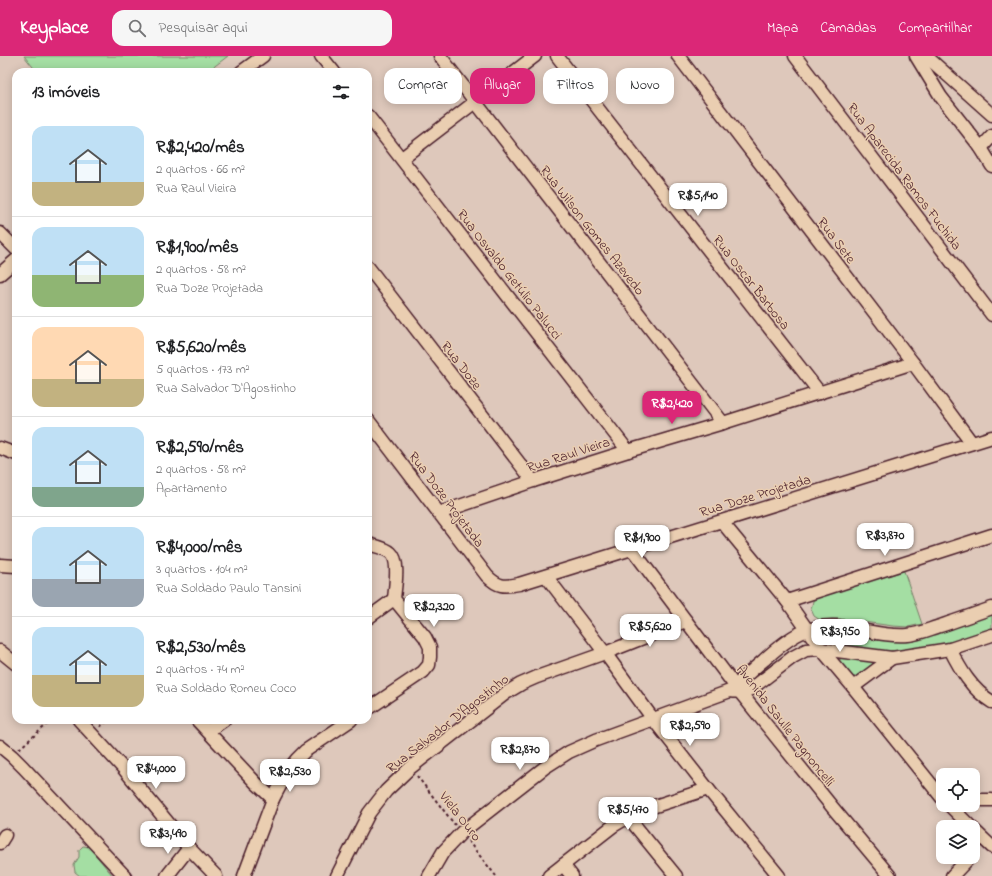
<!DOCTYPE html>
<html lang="pt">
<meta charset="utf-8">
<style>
body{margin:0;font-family:"Indie Flower",sans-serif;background:#f6f6f6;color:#202124;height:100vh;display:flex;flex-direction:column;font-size:15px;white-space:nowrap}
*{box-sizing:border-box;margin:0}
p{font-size:13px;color:#757577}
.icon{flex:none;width:22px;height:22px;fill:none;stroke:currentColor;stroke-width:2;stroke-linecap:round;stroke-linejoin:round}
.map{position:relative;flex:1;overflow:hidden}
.drawer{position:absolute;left:12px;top:12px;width:360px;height:656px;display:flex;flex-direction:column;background:#fff;border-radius:12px;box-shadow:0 2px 10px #0003}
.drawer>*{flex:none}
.banner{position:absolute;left:384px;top:12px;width:380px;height:36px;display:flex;gap:8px}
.fabs{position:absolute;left:936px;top:712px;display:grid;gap:8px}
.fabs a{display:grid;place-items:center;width:44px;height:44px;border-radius:8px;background:#fff;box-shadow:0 2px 10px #0003;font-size:20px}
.price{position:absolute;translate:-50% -34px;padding:0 9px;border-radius:8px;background:#fff;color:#222;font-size:13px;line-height:26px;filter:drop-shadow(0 1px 2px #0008)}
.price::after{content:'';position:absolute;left:50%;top:24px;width:12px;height:9px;margin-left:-6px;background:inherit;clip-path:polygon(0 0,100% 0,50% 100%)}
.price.selected{background:#db2777;color:#fff}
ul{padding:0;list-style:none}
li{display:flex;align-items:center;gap:12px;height:100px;padding:0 20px}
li+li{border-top:1px solid #e0e0e0}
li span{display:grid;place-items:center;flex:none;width:112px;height:80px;border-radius:12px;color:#555}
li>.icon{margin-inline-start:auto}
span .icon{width:48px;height:48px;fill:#fffc;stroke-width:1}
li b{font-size:17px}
h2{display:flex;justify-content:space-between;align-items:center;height:48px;padding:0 20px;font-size:17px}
.chip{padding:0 14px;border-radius:12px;background:#fff;box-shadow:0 2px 10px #0003;font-size:14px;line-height:36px}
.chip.selected{background:#db2777;color:#fff}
header{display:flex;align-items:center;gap:24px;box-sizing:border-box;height:56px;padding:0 20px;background:#db2777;color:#fff}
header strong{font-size:19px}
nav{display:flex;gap:22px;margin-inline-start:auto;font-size:14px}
.search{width:280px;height:36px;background:#f6f6f6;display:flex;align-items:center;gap:10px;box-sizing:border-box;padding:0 14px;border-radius:12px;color:#757577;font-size:15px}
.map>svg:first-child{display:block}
.green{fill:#a4dea3;stroke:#777e67}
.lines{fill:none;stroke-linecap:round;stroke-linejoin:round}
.minor-casing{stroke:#4a1f2b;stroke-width:15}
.path{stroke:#4a1f2b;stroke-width:2;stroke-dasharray:3 3;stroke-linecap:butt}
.minor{stroke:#eaceb1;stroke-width:12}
.labels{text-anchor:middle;stroke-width:3;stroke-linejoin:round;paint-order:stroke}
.street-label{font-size:14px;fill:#4a1f2b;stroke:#eaceb1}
</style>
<header>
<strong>Keyplace</strong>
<div class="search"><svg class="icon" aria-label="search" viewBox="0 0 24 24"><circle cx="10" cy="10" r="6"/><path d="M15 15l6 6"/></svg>Pesquisar aqui</div>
<nav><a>Mapa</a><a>Camadas</a><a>Compartilhar</a></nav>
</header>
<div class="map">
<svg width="992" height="820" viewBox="0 0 992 820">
<rect width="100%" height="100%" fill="#dec8bb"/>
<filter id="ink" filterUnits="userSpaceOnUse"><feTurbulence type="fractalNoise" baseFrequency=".025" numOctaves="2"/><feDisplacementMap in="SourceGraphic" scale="8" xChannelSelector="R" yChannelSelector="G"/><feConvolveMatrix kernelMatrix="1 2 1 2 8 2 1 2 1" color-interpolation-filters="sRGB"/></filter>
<g filter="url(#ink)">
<g class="green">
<path d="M24,0h204l-21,16h-170z"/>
<path d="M904,515l18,53 -14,3 -15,-1 -22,-3 -33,-4 -18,1 -6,-4 -3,-7 2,-8 8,-6z"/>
<path d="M992,559v15l-43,14 -57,9 -67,-9 -6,-6 3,-6 123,-2z"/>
<path d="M844,599l33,7 -22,17 -16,-18 2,-3z"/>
<path d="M83,790l6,1 24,29h-33l-5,-4 -1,-7 5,-8v-7z"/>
</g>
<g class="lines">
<g class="minor-casing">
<g id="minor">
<path d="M321,0l13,16"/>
<path d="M440,0l283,367"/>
<path d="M557,0l263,337"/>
<path d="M678,0l235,307 59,80"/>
<path d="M795,0l197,259"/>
<path d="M916,0l25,41 40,51 11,18"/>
<path d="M926,0l66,59"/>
<path d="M241,16l22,-16"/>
<path d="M368,60l260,335"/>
<path d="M981,92l11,-12"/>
<path d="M402,102l133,-102"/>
<path d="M0,177l16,16"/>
<path d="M368,211l165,214"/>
<path d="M0,218l16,-14"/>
<path d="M368,364l119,156c11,11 17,11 32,8l473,-147"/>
<path d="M0,392l16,6"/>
<path d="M439,457l94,-32 95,-30 95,-28 190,-60"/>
<path d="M722,466l65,79 34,48 32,38 90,112"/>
<path d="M368,488c7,2 18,4 23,9 9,8 4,34 3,46l31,38 5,10v10l-1,8 -6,7 -55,37"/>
<path d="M632,493l103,137 98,122 57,68"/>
<path d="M0,509l16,1"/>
<path d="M546,520l59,77 48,66 55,70 71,87"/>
<path d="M787,545l205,-66"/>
<path d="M368,562l26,-19"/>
<path d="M950,593c10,20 22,41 42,53"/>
<path d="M0,595l16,13"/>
<path d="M853,631l39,-29"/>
<path d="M731,635c10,-11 21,-21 33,-31 25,-23 45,-38 81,-33 21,3 42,10 63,8 11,-1 22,-6 32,-9 18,-6 35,-12 52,-18"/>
<path d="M79,664l44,48 66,80 27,28"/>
<path d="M197,664l59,63 17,16"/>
<path d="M208,675l16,-11"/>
<path d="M0,690l12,10 11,11 102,109"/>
<path d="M973,744h19"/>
<path d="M949,749l22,22"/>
<path d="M628,761l48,59"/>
<path d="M973,773l19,18"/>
<path d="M0,787l5,-8"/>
<path d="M563,809l9,11"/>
<path d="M167,820l22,-28"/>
<path d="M244,820l29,-77 16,-30 8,-10 8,-8 46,-31"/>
<path d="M337,820l32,-63 17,-22 24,-23 96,-75 15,-9 16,-7 68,-24 81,-32"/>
<path d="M429,820l14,-24 19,-20 82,-64 25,-16 27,-12 134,-49c8,1 14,1 21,-2l42,-32 13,-7 15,-1 71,9 58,-9 42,-14"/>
<path d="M549,820l64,-50 15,-9 27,-11 53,-17"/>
<path d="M952,820l18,-19"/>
</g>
</g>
<g class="path">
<path d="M100,671l8,-7"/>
<path d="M19,693l33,-29"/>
<path d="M417,720l38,49"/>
<path d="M468,785l28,35"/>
</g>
<use href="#minor" class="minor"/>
</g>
</g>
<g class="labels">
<g class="street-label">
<text transform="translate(905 120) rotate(53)" y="5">Rua Aparecida Ramos Fuchida</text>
<text transform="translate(593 174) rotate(52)" y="5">Rua Wilson Gomes Azevedo</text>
<text transform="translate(837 184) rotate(53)" y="5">Rua Sete</text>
<text transform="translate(510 218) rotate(52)" y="5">Rua Osvaldo Getúlio Palucci</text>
<text transform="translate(752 226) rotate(52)" y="5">Rua Oscar Barbosa</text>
<text transform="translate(462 309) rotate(52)" y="5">Rua Doze</text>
<text transform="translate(568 398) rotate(-18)" y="5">Rua Raul Vieira</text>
<text transform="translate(755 439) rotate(-17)" y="5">Rua Doze Projetada</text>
<text transform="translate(447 443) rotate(53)" y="5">Rua Doze Projetada</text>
<text transform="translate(447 667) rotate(-38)" y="5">Rua Salvador D'Agostinho</text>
<text transform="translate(786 669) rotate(52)" y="5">Avenida Saulle Pagnoncelli</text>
<text transform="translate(461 760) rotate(52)" y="5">Viela Ouro</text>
</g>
</g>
</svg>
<div class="fabs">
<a><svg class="icon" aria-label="locate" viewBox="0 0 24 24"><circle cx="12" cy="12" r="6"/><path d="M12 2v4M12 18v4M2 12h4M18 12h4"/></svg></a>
<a><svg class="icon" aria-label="layers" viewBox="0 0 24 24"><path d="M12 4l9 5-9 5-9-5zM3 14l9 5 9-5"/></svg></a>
</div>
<b class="price" style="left:698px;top:161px">R$5,140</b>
<b class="price selected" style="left:672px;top:369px">R$2,420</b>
<b class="price" style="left:885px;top:501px">R$3,870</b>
<b class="price" style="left:642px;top:503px">R$1,900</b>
<b class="price" style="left:434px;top:572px">R$2,320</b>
<b class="price" style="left:650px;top:592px">R$5,620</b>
<b class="price" style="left:840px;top:597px">R$3,950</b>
<b class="price" style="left:690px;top:691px">R$2,590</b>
<b class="price" style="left:520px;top:715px">R$2,870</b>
<b class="price" style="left:156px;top:734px">R$4,000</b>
<b class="price" style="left:290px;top:737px">R$2,530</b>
<b class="price" style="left:628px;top:775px">R$5,470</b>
<b class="price" style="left:168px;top:799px">R$3,490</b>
<div class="banner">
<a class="chip">Comprar</a>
<a class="chip selected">Alugar</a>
<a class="chip">Filtros</a>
<a class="chip">Novo</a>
</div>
<section class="drawer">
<h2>13 imóveis<svg class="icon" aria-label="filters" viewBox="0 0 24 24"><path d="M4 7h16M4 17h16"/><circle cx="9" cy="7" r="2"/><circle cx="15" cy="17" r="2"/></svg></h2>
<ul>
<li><span style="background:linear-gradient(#bfe0f5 70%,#c2b280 0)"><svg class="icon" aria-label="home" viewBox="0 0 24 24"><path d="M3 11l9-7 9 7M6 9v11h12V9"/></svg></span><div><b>R$2,420/mês</b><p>2 quartos · 66 m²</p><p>Rua Raul Vieira</p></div></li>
<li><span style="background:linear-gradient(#bfe0f5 60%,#8fb573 0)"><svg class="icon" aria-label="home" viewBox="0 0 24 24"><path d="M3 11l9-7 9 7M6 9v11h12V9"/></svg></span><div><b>R$1,900/mês</b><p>2 quartos · 58 m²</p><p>Rua Doze Projetada</p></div></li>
<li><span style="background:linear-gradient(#ffd9b3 65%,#c2b280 0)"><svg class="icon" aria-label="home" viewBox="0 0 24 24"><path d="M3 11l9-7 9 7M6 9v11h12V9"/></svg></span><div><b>R$5,620/mês</b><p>5 quartos · 173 m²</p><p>Rua Salvador D'Agostinho</p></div></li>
<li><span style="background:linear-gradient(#bfe0f5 75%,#7fa58c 0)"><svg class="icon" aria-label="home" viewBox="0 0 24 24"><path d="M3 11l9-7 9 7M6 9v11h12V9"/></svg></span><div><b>R$2,590/mês</b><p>2 quartos · 58 m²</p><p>Apartamento</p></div></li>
<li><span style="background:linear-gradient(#bfe0f5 65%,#9aa5b1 0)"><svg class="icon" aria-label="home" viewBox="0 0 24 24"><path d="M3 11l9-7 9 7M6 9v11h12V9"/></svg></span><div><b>R$4,000/mês</b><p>3 quartos · 104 m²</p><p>Rua Soldado Paulo Tansini</p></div></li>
<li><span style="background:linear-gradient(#bfe0f5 60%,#c2b280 0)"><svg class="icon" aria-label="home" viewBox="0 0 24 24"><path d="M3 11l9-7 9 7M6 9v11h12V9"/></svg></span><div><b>R$2,530/mês</b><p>2 quartos · 74 m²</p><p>Rua Soldado Romeu Coco</p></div></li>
</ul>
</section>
</div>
